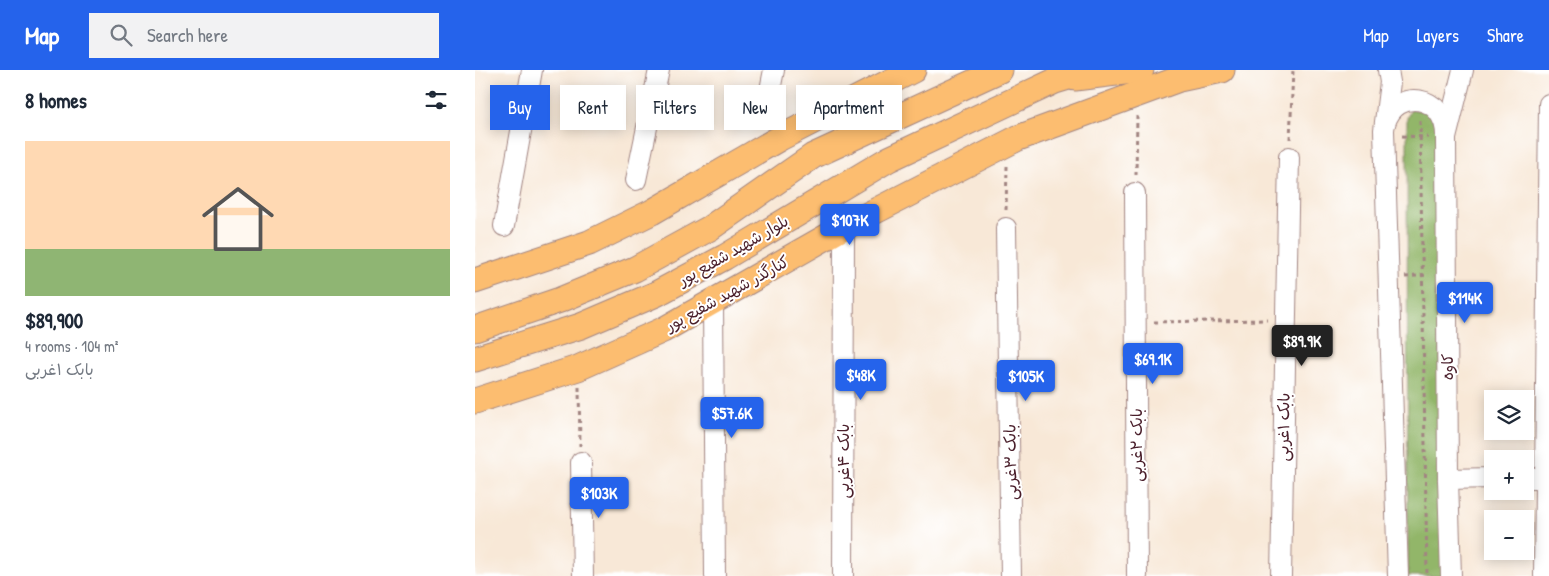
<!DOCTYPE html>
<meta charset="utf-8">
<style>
body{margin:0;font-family:"Patrick Hand","Playpen Sans Arabic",sans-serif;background:#f2f2f3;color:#1f2937;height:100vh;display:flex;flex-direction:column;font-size:19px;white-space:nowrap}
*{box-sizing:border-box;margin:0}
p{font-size:16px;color:#747a83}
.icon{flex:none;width:28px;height:28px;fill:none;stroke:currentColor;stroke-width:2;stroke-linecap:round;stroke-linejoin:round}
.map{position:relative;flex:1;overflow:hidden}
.details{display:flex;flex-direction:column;background:#fff;width:475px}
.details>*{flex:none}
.guide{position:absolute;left:15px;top:15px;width:475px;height:45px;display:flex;gap:10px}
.buttons{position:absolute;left:1009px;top:320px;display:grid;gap:10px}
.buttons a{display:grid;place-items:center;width:50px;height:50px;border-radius:0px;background:#fff;box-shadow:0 2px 12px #0003;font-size:25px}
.price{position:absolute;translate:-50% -42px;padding:0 11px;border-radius:5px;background:#2563eb;color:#fff;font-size:16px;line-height:32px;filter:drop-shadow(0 1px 2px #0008)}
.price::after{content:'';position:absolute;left:50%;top:30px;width:15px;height:11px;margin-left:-8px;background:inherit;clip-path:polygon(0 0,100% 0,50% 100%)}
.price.active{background:#222;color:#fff}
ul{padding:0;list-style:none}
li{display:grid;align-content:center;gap:10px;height:265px;padding:0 25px}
li span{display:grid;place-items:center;height:155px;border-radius:0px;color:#555}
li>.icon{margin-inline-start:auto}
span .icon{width:90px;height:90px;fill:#fffc;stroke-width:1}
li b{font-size:21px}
h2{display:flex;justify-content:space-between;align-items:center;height:60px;padding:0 25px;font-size:21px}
.pill{padding:0 18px;border-radius:0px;background:#fff;box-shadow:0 2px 12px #0003;font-size:18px;line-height:45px}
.pill.active{background:#2563eb;color:#fff}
header{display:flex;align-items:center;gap:30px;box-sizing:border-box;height:70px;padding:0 25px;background:#2563eb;color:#fff}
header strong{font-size:24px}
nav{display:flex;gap:28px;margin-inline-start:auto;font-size:18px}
.search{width:350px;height:45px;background:#f2f2f3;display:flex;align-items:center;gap:12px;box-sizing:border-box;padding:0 18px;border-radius:0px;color:#747a83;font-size:19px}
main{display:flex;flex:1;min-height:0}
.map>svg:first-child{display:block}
.forest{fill:#92b669;stroke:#6e6a4a}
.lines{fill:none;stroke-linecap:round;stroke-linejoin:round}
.minor-casing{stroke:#a18481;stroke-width:22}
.major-casing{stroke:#a18481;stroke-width:27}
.path{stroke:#a18481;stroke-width:3;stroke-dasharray:4 4;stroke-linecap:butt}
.minor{stroke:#fff;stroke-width:20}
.major{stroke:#fcbd6f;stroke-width:25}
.labels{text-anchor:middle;stroke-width:4;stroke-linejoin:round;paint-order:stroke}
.street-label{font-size:16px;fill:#4a1f2b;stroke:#fff}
</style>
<header>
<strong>Map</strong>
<div class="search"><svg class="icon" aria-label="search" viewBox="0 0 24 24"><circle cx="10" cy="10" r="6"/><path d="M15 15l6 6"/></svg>Search here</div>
<nav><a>Map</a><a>Layers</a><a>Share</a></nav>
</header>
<main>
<section class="details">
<h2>8 homes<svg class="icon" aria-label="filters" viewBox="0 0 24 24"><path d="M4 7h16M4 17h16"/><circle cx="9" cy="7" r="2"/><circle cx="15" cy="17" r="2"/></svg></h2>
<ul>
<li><span style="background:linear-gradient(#ffd9b3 70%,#8fb573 0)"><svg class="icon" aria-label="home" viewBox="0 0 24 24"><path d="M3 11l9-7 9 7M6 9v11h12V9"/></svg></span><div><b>$89,900</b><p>4 rooms · 104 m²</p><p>بابک ۱غربی</p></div></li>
</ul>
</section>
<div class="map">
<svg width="1074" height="506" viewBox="0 0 1074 506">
<rect width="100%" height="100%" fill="#fff"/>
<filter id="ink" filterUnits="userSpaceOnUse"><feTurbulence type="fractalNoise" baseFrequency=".02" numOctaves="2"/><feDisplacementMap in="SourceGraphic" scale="10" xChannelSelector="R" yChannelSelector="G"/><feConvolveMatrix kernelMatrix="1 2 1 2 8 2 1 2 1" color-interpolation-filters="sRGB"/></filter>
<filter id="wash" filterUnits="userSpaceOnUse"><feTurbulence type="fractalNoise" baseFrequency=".0096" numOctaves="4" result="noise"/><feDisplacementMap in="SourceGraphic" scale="20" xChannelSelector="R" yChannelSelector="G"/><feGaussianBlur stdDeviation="1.12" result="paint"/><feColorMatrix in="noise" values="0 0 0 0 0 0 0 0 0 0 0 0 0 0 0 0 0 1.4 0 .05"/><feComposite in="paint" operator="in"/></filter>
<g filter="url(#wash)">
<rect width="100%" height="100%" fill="#f8e8d7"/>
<path class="forest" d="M936,39l26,4 7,463h-36l-1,-458z"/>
</g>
<g filter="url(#ink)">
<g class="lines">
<g class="minor-casing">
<g id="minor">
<path d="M913,0l2,12 -6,48 14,446"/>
<path d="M291,40l8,-40"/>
<path d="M910,54c10,-37 61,-30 61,12"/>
<path d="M161,110l23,-110"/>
<path d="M660,123l2,383"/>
<path d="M29,156l28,-156"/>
<path d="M531,158l5,348"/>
<path d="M238,231l2,275"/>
<path d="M106,392l2,114"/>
<path d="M1050,408h24"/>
<path d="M973,409l45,-1"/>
<path d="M368,506l1,-349"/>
<path d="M806,506l8,-419"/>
<path d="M976,506l-3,-97 -2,-341 17,-68"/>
<path d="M1069,506l5,-472"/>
</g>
</g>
<g class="major-casing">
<g id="major">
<path d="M600,8l66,-8"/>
<path d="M0,211l114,-38 63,-31 128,-74 133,-68"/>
<path d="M0,259l85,-29 75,-31 75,-41 103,-72 187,-86"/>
<path d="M0,289l106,-33 75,-32 69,-37 164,-98 166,-78 36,-11"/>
<path d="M0,331l103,-33 85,-38 181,-103 174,-89 161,-59 43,-9"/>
</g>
</g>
<g class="path">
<path d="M945,51l7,455"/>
<path d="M927,66l26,1"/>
<path d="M815,69l3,-69"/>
<path d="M661,105l1,-59"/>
<path d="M531,140l1,-44"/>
<path d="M930,207l24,-2"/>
<path d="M679,252l113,-2"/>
<path d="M104,317l1,59"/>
</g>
<use href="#minor" class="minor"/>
<use href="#major" class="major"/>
</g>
</g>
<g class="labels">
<g class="street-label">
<text transform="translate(258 180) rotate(-30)" y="6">بلوار شهید شفیع پور</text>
<text transform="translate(252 223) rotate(-29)" y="6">کنارگذر شهید شفیع پور</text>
<text transform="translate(972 297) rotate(-90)" y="6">کاوه</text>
<text transform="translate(808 357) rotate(-89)" y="6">بابک ۱غربی</text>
<text transform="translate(661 375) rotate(-90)" y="6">بابک ۲غربی</text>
<text transform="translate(368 391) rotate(-90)" y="6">بابک ۴غربی</text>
<text transform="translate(535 392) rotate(-91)" y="6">بابک ۳غربی</text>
</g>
</g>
</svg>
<div class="buttons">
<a><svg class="icon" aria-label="layers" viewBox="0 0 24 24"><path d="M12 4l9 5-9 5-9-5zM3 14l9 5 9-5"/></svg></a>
<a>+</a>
<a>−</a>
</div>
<b class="price" style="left:375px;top:176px">$107K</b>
<b class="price" style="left:990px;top:254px">$114K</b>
<b class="price active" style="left:827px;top:297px">$89.9K</b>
<b class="price" style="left:678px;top:315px">$69.1K</b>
<b class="price" style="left:386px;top:331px">$48K</b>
<b class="price" style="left:551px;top:332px">$105K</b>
<b class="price" style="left:257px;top:369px">$57.6K</b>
<b class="price" style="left:124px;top:449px">$103K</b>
<div class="guide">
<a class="pill active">Buy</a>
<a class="pill">Rent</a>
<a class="pill">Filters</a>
<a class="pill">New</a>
<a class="pill">Apartment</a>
</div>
</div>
</main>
